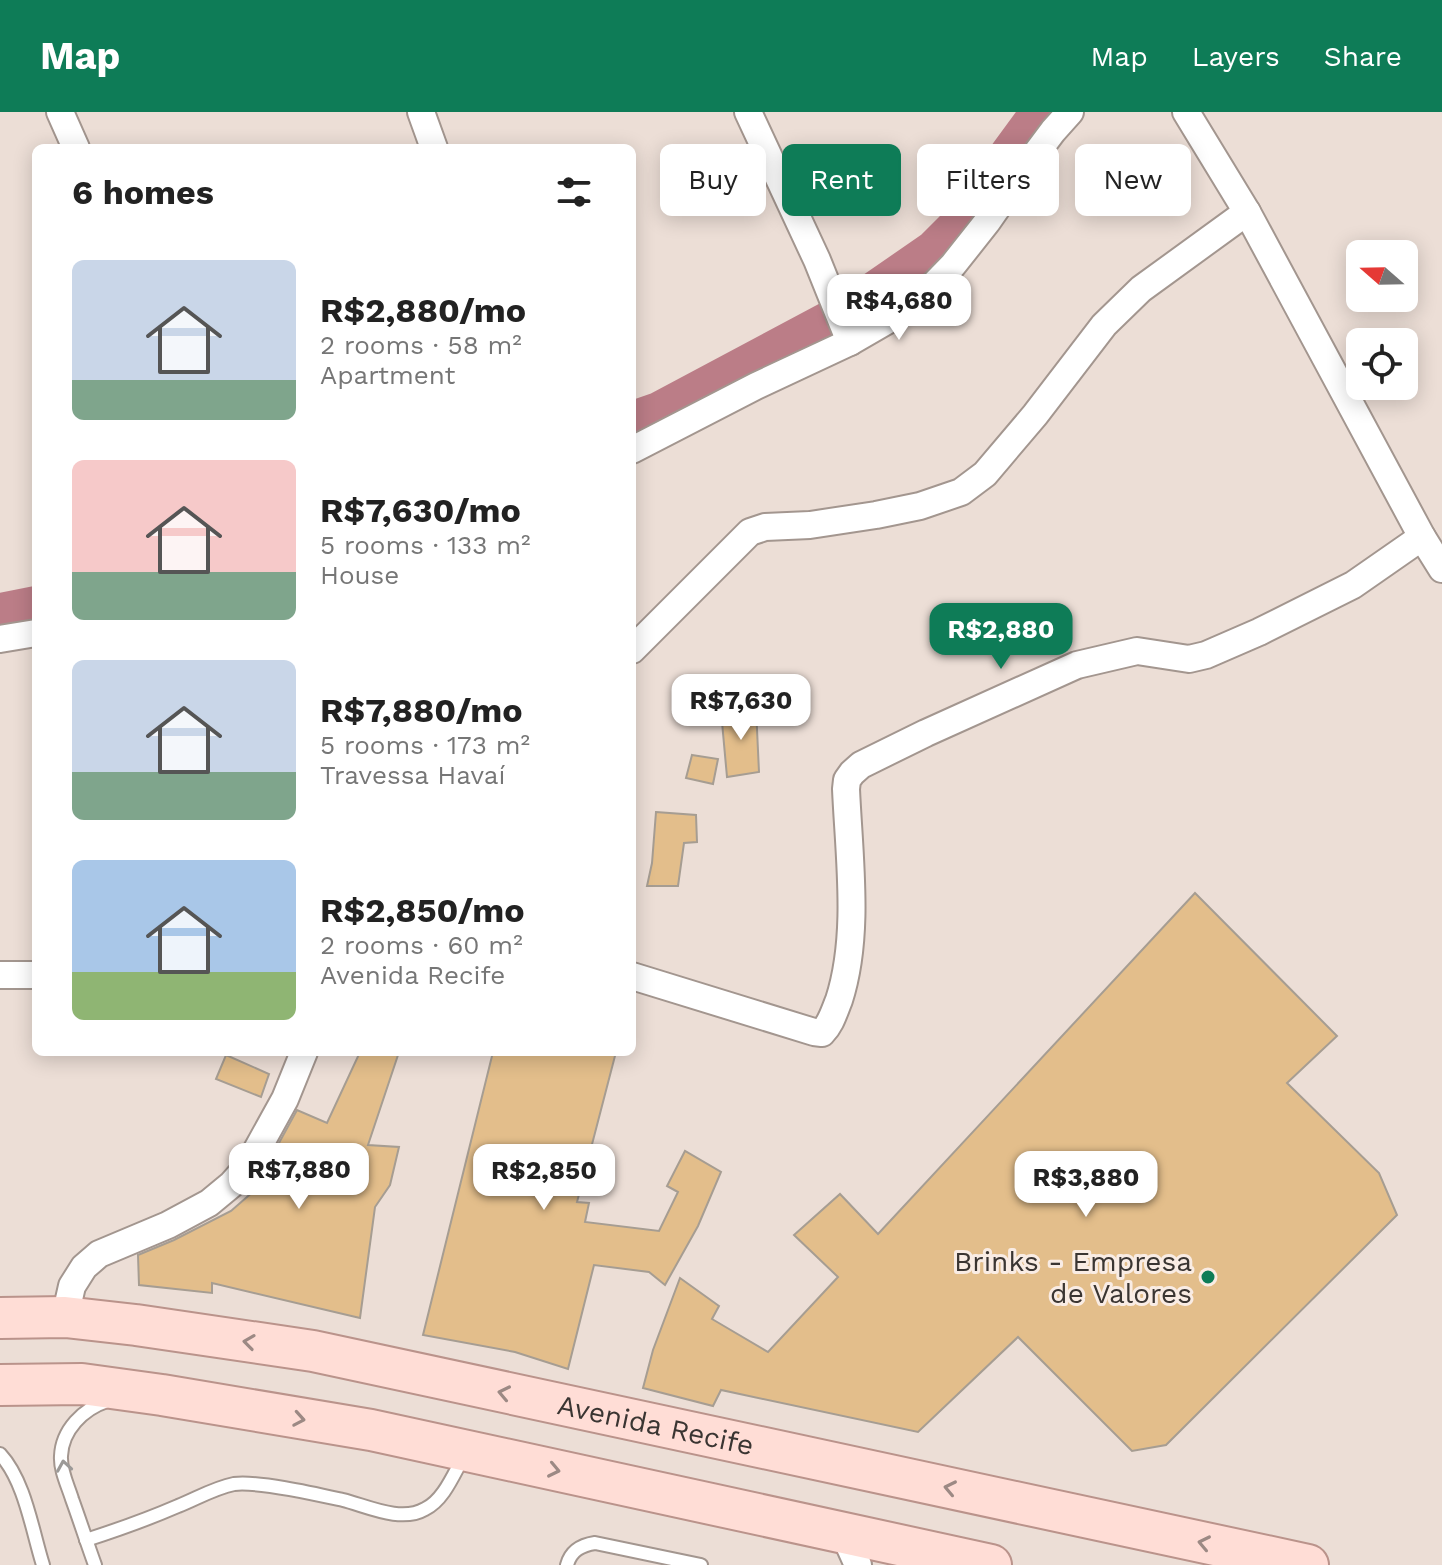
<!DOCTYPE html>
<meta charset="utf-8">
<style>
body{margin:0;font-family:"Work Sans",sans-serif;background:#f6f6f6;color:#222;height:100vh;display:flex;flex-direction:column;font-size:30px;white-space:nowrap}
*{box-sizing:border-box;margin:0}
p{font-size:26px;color:#767676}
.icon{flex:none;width:44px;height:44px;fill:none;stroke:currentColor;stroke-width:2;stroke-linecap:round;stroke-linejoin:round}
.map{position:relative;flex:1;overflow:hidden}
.panel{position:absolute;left:32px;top:32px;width:604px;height:912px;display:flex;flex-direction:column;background:#fff;border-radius:12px;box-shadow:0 4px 20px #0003}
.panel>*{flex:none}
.banner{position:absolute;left:660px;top:32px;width:662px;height:72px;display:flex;gap:16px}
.needle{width:52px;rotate:290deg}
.buttons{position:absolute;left:1346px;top:128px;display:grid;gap:16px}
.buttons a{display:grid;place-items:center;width:72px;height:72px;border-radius:12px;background:#fff;box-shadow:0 4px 20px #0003;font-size:40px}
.price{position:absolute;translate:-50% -68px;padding:0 18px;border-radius:16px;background:#fff;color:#222;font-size:26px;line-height:52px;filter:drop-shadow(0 2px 4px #0008)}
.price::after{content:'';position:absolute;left:50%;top:48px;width:24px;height:18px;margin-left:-12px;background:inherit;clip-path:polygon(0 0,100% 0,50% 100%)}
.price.on{background:#0e7c57;color:#fff}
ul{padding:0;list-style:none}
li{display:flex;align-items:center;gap:24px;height:200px;padding:0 40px}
li span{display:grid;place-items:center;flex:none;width:224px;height:160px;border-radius:12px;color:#555}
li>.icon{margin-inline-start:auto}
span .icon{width:96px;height:96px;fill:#fffc;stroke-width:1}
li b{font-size:34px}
h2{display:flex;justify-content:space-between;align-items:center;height:96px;padding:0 40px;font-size:34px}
.chip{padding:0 28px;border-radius:12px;background:#fff;box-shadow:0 4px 20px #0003;font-size:28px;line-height:72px}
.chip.on{background:#0e7c57;color:#fff}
header{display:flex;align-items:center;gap:48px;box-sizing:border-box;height:112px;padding:0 40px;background:#0e7c57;color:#fff}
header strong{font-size:38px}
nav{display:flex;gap:44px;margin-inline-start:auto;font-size:28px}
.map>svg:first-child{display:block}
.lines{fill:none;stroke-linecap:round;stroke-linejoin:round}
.canal{stroke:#bb7d87;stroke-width:34}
.building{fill:#e3be8b;stroke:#a69d92;stroke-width:2}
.lane-casing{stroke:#a3968f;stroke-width:16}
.street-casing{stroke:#a3968f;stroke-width:30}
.primary-casing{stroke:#ba938b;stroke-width:44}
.lane{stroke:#fff;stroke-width:12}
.street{stroke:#fff;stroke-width:26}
.primary{stroke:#ffddd6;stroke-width:40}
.oneway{stroke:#9c8984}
.oneway2{stroke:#9c9a98}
.poi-dot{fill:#0e7c57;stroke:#f9ece4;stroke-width:3}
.labels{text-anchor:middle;stroke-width:6;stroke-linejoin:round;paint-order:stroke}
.poi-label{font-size:28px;fill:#3a3532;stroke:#f9ece4;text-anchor:end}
.street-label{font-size:28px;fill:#3a3532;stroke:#f9ece4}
</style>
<header>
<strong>Map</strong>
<nav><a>Map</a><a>Layers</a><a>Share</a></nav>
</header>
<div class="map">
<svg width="1442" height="1453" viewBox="0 0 1442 1453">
<rect width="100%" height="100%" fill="#ecded6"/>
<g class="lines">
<g class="canal">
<path d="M632,306l26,-9 180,-96 94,-65 34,-34 38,-57 33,-45"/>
<path d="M0,498l36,-7"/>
</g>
</g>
<g class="building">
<path d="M756,596l3,64 -32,5 -6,-66z"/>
<path d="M692,643l26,4 -5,25 -27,-6z"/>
<path d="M656,700l40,3 1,27 -13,1 -6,43h-31l5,-23z"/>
<path d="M1195,781l142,143 -50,47 92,90 18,42 -231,230 -34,6 -114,-114 -100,95 -197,-42 -8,16 -70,-18 10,-38 27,-72 39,28 -7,13 56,33 70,-75 -44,-42 46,-41 38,40z"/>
<path d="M360,940h39l-31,93 31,2 -9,38 -15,22 -15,111 -148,-35v10l-73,-8 -1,-30 36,-15 57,-29 49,-43 -12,-5 29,-53 30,13z"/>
<path d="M493,940h123l-39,150 12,1 -4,19 74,9 19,-39 -11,-6 18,-35 36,21 -23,54 -33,59 -16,-13 -55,-7 -26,104 -53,-17 -92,-17z"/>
<path d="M226,943l43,19 -8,23 -45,-18z"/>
</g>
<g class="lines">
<g class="lane-casing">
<g id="lane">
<path d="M0,1342c25,27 32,76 43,111"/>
<path d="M86,1428c31,-10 62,-21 92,-34 18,-7 36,-18 56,-22 26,-3 82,10 109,16 24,6 58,23 82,9 19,-9 29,-36 39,-53"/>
<path d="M95,1453c-8,-22 -15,-44 -23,-66 -4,-13 -12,-29 -11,-43 1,-26 22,-47 46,-55"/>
<path d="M567,1453c4,-15 15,-20 28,-22l106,22"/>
</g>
</g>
<g class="street-casing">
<g id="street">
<path d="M60,0l16,36"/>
<path d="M421,0l13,36"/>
<path d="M748,0l69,148 33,82"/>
<path d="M1186,0l61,100 175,325 20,32"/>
<path d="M632,338l124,-64 94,-44 64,-37 39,-40 34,-43 30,-43 36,-48 17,-19"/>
<path d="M0,527l36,-6"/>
<path d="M632,538l118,-118 15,-5 45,-2 66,-10 44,-9 41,-14 24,-18 50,-59 69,-90 37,-36 106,-77"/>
<path d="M0,863h36"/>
<path d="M632,864l182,56 8,1c9,-9 12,-21 17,-33 21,-65 10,-143 7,-211l1,-9 5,-7 9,-8 65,-32 151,-68 60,-14 52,8 17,-4 53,-23 94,-47 69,-48"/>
<path d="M65,1205l7,-31 12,-19 15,-13 69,-29 41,-22 23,-19 16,-18 37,-67 19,-47"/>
<path d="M844,1422l14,31"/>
</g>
</g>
<g class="primary-casing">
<g id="primary">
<path id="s1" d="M0,1206l65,-1 71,8 177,26 995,214"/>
<path d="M0,1273l82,-1 80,11 209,35 620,135"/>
</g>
</g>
<use href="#lane" class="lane"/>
<use href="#street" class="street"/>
<use href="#primary" class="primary"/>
</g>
<defs><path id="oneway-chevron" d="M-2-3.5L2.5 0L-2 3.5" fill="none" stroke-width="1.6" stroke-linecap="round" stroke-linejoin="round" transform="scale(2)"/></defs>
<g class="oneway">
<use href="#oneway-chevron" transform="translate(249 1230) rotate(-172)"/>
<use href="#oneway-chevron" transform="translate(504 1281) rotate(-168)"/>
<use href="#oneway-chevron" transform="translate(299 1307) rotate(10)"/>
<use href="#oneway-chevron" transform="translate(554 1358) rotate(12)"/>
<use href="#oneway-chevron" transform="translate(950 1376) rotate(-168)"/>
<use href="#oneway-chevron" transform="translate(1204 1431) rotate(-168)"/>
</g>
<use class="oneway2" href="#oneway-chevron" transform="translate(64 1354) rotate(-99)"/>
<circle class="poi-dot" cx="1208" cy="1165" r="8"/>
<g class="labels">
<g class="poi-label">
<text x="1192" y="1159">Brinks - Empresa<tspan x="1192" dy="32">de Valores</tspan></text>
</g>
<g class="street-label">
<text dy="10" stroke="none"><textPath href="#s1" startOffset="666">Avenida Recife</textPath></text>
</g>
</g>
</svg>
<div class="buttons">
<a><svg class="needle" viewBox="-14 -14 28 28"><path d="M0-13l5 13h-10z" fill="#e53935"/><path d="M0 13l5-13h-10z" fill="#767676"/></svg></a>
<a><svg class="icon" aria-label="locate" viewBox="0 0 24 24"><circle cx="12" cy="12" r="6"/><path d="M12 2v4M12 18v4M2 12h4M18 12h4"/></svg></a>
</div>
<b class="price" style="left:899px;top:230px">R$4,680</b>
<b class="price on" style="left:1001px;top:559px">R$2,880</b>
<b class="price" style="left:741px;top:630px">R$7,630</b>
<b class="price" style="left:299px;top:1099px">R$7,880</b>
<b class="price" style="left:544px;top:1100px">R$2,850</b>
<b class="price" style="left:1086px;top:1107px">R$3,880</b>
<div class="banner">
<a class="chip">Buy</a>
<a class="chip on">Rent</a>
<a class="chip">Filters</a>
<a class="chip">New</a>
</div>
<section class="panel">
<h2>6 homes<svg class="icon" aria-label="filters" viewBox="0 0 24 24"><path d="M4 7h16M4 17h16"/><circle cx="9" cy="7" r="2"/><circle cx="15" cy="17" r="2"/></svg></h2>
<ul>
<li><span style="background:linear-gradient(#c9d6e8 75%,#7fa58c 0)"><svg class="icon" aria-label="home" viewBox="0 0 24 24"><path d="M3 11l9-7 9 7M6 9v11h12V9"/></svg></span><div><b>R$2,880/mo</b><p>2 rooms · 58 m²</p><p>Apartment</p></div></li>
<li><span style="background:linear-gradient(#f6c9c9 70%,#7fa58c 0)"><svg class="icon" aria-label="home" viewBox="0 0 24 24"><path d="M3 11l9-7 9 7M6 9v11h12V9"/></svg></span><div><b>R$7,630/mo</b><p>5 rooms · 133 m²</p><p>House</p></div></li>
<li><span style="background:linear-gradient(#c9d6e8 70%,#7fa58c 0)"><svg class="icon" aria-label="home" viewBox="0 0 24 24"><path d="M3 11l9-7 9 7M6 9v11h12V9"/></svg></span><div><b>R$7,880/mo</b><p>5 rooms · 173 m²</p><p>Travessa Havaí</p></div></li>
<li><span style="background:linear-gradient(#a9c7e8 70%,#8fb573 0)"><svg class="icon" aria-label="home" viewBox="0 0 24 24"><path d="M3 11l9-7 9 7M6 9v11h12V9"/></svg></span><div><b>R$2,850/mo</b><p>2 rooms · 60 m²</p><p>Avenida Recife</p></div></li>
</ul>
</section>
</div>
